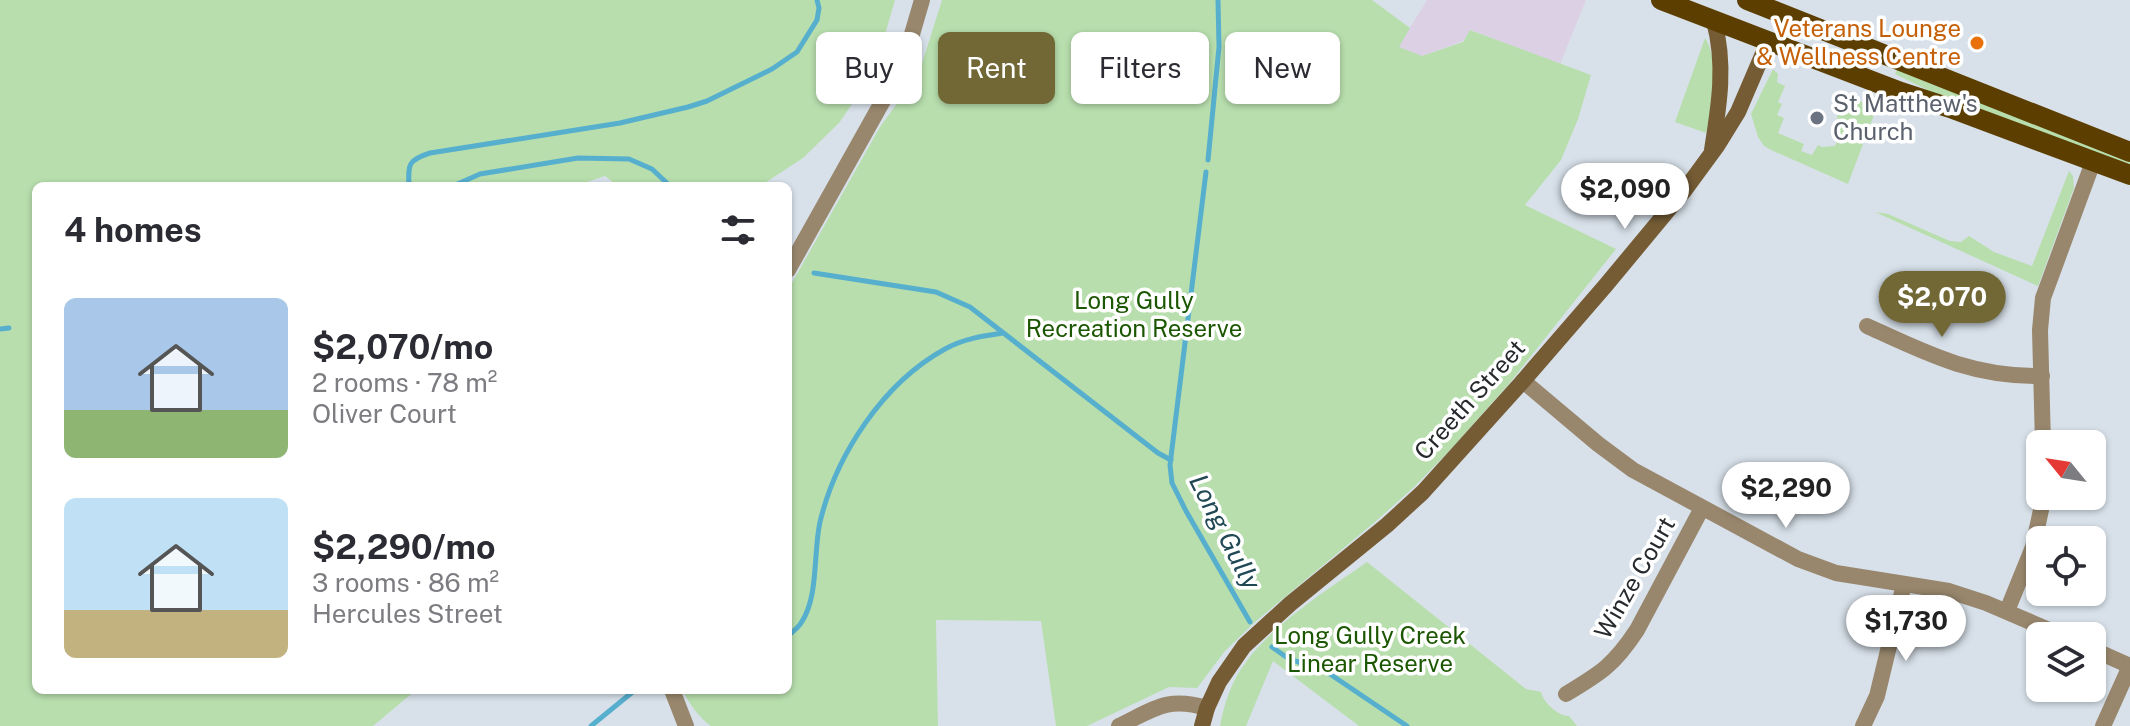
<!DOCTYPE html>
<meta charset="utf-8">
<style>
body{margin:0;font-family:"Public Sans",sans-serif;background:#f2f2f3;color:#2b2b33;height:100vh;display:flex;flex-direction:column;font-size:30px;white-space:nowrap}
*{box-sizing:border-box;margin:0}
p{font-size:26px;color:#7c7c81}
.icon{flex:none;width:44px;height:44px;fill:none;stroke:currentColor;stroke-width:2;stroke-linecap:round;stroke-linejoin:round}
.map{position:relative;flex:1;overflow:hidden}
.panel{position:absolute;left:32px;top:182px;width:760px;height:512px;display:flex;flex-direction:column;background:#fff;border-radius:12px;box-shadow:0 2px 6px #0004}
.panel>*{flex:none}
.guide{position:absolute;left:816px;top:32px;width:760px;height:72px;display:flex;gap:16px}
.needle{width:52px;rotate:300deg}
.controls{position:absolute;left:2026px;top:430px;display:grid;gap:16px}
.controls a{display:grid;place-items:center;width:80px;height:80px;border-radius:12px;background:#fff;box-shadow:0 2px 6px #0004;font-size:40px}
.price{position:absolute;translate:-50% -68px;padding:0 18px;border-radius:28px;background:#fff;color:#222;font-size:26px;line-height:52px;filter:drop-shadow(0 2px 4px #0008)}
.price::after{content:'';position:absolute;left:50%;top:48px;width:24px;height:18px;margin-left:-12px;background:inherit;clip-path:polygon(0 0,100% 0,50% 100%)}
.price.selected{background:#716835;color:#fff}
ul{padding:0;list-style:none}
li{display:flex;align-items:center;gap:24px;height:200px;padding:0 32px}
li span{display:grid;place-items:center;flex:none;width:224px;height:160px;border-radius:12px;color:#555}
li>.icon{margin-inline-start:auto}
span .icon{width:96px;height:96px;fill:#fffc;stroke-width:1}
li b{font-size:34px}
h2{display:flex;justify-content:space-between;align-items:center;height:96px;padding:0 32px;font-size:34px}
.tag{padding:0 28px;border-radius:12px;background:#fff;box-shadow:0 2px 6px #0004;font-size:28px;line-height:72px}
.tag.selected{background:#716835;color:#fff}
.map>svg:first-child{display:block}
.commercial{fill:#dcd0e5}
.green{fill:#b8dead}
.lines{fill:none;stroke-linecap:round;stroke-linejoin:round}
.stream{stroke:#57afce;stroke-width:5}
.minor{stroke:#98876d;stroke-width:16}
.secondary{stroke:#755c35;stroke-width:16}
.primary{stroke:#5c3e00;stroke-width:20}
.food-dot{fill:#e8710a;stroke:#fff;stroke-width:3}
.worship-dot{fill:#6b7280;stroke:#fff;stroke-width:3}
.labels{text-anchor:middle;stroke-width:7;stroke-linejoin:round;paint-order:stroke}
.food-label{font-size:24px;fill:#c56008;stroke:#fff;text-anchor:end}
.worship-label{font-size:24px;fill:#5b616d;stroke:#fff;text-anchor:start}
.park-label{font-size:24px;fill:#1b5600;stroke:#fff}
.street-label{font-size:24px;fill:#272a2d;stroke:#fff}
.water-label{font-size:26px;font-style:italic;fill:#204855;stroke:#fff}
</style>
<div class="map">
<svg width="2130" height="726" viewBox="0 0 2130 726">
<rect width="100%" height="100%" fill="#d8e1ea"/>
<path class="commercial" d="M1427,0h159l-26,64 -89,-34 -8,11 -41,15 -24,-9z"/>
<g class="green">
<path d="M0,0h895l-14,48 -22,46 -20,29 -36,35 -43,28h-142l-13,-10 -30,10h-539v504h380l-43,36h-373z"/>
<path d="M942,0h430l38,28 -11,19 23,9 41,-14 7,-12 121,45 -13,44 -17,41 -36,45 91,44 -108,136 -57,64 -37,38 -38,34 -121,101 -30,29 -28,37 -28,-1 -82,39h-31l-15,-105 -105,-1 2,106h-227c-13,-9 -21,-22 -29,-36h106v-400l92,-163 39,-54z"/>
<path d="M1705,38c15,23 8,69 1,95l-31,-11z"/>
<path d="M1773,69l5,5 -1,8 8,4 -7,16 4,2 -5,11 7,3 -6,15 26,11 -3,7 11,4 6,-10 4,2 13,-1c13,-24 -11,-31 15,-48l27,9 -29,77 -77,-34 -7,-4 -6,-9 -7,-23z"/>
<path d="M1897,69l233,91v9l-178,-67 -57,-28z"/>
<path d="M2069,171l4,5 1,12 -36,98 -163,-74 13,2 62,27 11,1 8,-6 25,16 38,14z"/>
<path d="M1367,562l159,127 15,3c2,10 17,24 28,24l8,10h-218l-86,-65 -27,65h-26c4,-22 12,-46 26,-64 26,-37 84,-74 121,-100z"/>
</g>
<g class="lines">
<g class="stream">
<path d="M1208,160l11,-113 -1,-47"/>
<path d="M1206,172l-36,293 2,18 14,28 64,111"/>
<path d="M409,186c-1,-22 -1,-26 21,-33l190,-30 68,-16 19,-6 65,-32 25,-17 20,-32 2,-12 -2,-8"/>
<path d="M453,186l27,-12 98,-16 51,1 23,10 18,17"/>
<path d="M814,273l122,19 34,15 188,146 13,7"/>
<path d="M0,329l9,-1"/>
<path d="M788,636c4,-4 10,-8 13,-13 18,-26 12,-70 19,-101 16,-67 63,-139 125,-173 18,-10 37,-13 58,-16"/>
<path d="M1272,647l17,12 35,11 83,56"/>
<path d="M591,726l44,-36"/>
</g>
<g class="minor">
<path d="M788,270l106,-189 14,-33 14,-48"/>
<path d="M1867,326c61,28 105,51 175,50"/>
<path d="M1523,381l75,63 35,26 165,89 38,14 113,18 37,12 77,33"/>
<path d="M2043,444l-3,-114 3,-32 50,-136"/>
<path d="M2007,611l26,-64 11,-51"/>
<path d="M2092,649l38,17"/>
<path d="M672,690l14,36"/>
<path d="M1566,694c35,-21 48,-29 71,-64l65,-122"/>
<path d="M1119,726c35,-17 48,-30 88,-18"/>
<path d="M1863,726l14,-30 27,-112"/>
<path d="M2103,726l27,-60"/>
</g>
<g class="secondary">
<path d="M1712,150c7,-44 14,-85 2,-129"/>
<path d="M1202,726l5,-18 12,-26 25,-36 46,-42 97,-79 36,-33 100,-111 83,-96 78,-94 33,-45 21,-34 30,-70"/>
</g>
<g class="primary">
<path d="M1661,0l240,92 49,16 180,67"/>
<path d="M1747,0l383,152"/>
</g>
</g>
<circle class="food-dot" cx="1977" cy="43" r="8"/>
<circle class="worship-dot" cx="1817" cy="118" r="8"/>
<g class="labels">
<g class="food-label">
<text x="1961" y="37">Veterans Lounge<tspan x="1961" dy="28">&amp; Wellness Centre</tspan></text>
</g>
<g class="worship-label">
<text x="1833" y="112">St Matthew's<tspan x="1833" dy="28">Church</tspan></text>
</g>
<g class="park-label">
<text x="1134" y="309">Long Gully<tspan x="1134" dy="28">Recreation Reserve</tspan></text>
<text x="1370" y="644">Long Gully Creek<tspan x="1370" dy="28">Linear Reserve</tspan></text>
</g>
<g class="street-label">
<text transform="translate(1470 400) rotate(-48)" y="8">Creeth Street</text>
<text transform="translate(1635 578) rotate(-60)" y="8">Winze Court</text>
</g>
<g class="water-label">
<text transform="translate(1225 532) rotate(63)" y="9">Long Gully</text>
</g>
</g>
</svg>
<div class="controls">
<a><svg class="needle" viewBox="-14 -14 28 28"><path d="M0-13l5 13h-10z" fill="#e53935"/><path d="M0 13l5-13h-10z" fill="#7c7c81"/></svg></a>
<a><svg class="icon" aria-label="locate" viewBox="0 0 24 24"><circle cx="12" cy="12" r="6"/><path d="M12 2v4M12 18v4M2 12h4M18 12h4"/></svg></a>
<a><svg class="icon" aria-label="layers" viewBox="0 0 24 24"><path d="M12 4l9 5-9 5-9-5zM3 14l9 5 9-5"/></svg></a>
</div>
<b class="price" style="left:1625px;top:231px">$2,090</b>
<b class="price selected" style="left:1942px;top:339px">$2,070</b>
<b class="price" style="left:1786px;top:530px">$2,290</b>
<b class="price" style="left:1906px;top:663px">$1,730</b>
<div class="guide">
<a class="tag">Buy</a>
<a class="tag selected">Rent</a>
<a class="tag">Filters</a>
<a class="tag">New</a>
</div>
<section class="panel">
<h2>4 homes<svg class="icon" aria-label="filters" viewBox="0 0 24 24"><path d="M4 7h16M4 17h16"/><circle cx="9" cy="7" r="2"/><circle cx="15" cy="17" r="2"/></svg></h2>
<ul>
<li><span style="background:linear-gradient(#a9c7e8 70%,#8fb573 0)"><svg class="icon" aria-label="home" viewBox="0 0 24 24"><path d="M3 11l9-7 9 7M6 9v11h12V9"/></svg></span><div><b>$2,070/mo</b><p>2 rooms · 78 m²</p><p>Oliver Court</p></div></li>
<li><span style="background:linear-gradient(#bfe0f5 70%,#c2b280 0)"><svg class="icon" aria-label="home" viewBox="0 0 24 24"><path d="M3 11l9-7 9 7M6 9v11h12V9"/></svg></span><div><b>$2,290/mo</b><p>3 rooms · 86 m²</p><p>Hercules Street</p></div></li>
</ul>
</section>
</div>
